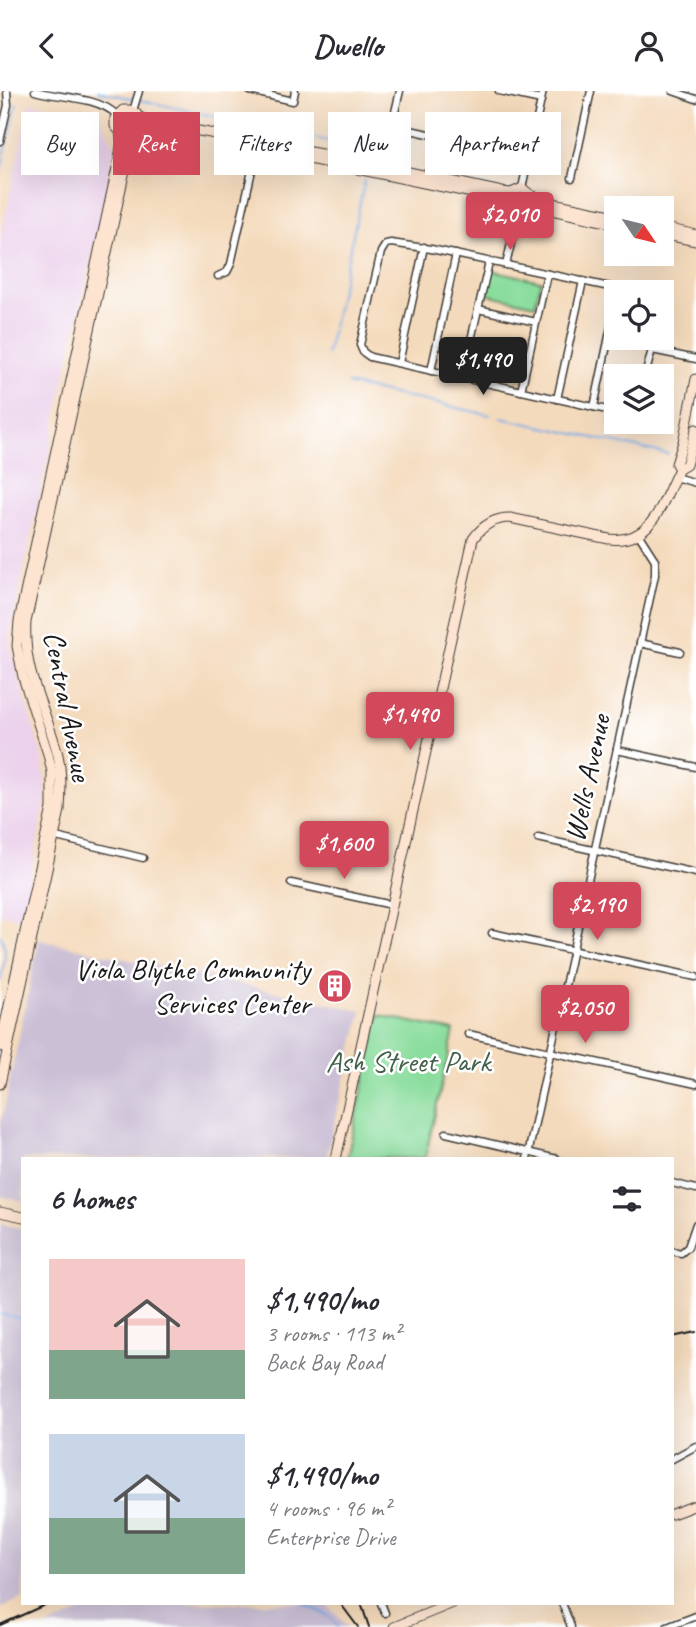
<!DOCTYPE html>
<meta charset="utf-8">
<style>
body{margin:0;font-family:Caveat,sans-serif;background:#f2f2f3;color:#2b2b33;height:100vh;display:flex;flex-direction:column;font-size:26px;white-space:nowrap}
*{box-sizing:border-box;margin:0}
p{font-size:23px;color:#7c7c81}
.icon{flex:none;width:38px;height:38px;fill:none;stroke:currentColor;stroke-width:2;stroke-linecap:round;stroke-linejoin:round}
.map{position:relative;flex:1;overflow:hidden}
.panel{position:absolute;left:21px;top:1066px;width:653px;height:448px;display:flex;flex-direction:column;background:#fff;border-radius:0px;box-shadow:0 7px 28px #0002}
.panel>*{flex:none}
.hud{position:absolute;left:21px;top:21px;width:654px;height:63px;display:flex;gap:14px}
.needle{width:46px;rotate:125deg}
.tools{position:absolute;left:604px;top:105px;display:grid;gap:14px}
.tools a{display:grid;place-items:center;width:70px;height:70px;border-radius:0px;background:#fff;box-shadow:0 7px 28px #0002;font-size:35px}
.price{position:absolute;translate:-50% -60px;padding:0 16px;border-radius:7px;background:#d1495b;color:#fff;font-size:23px;line-height:46px;filter:drop-shadow(0 2px 4px #0008)}
.price::after{content:'';position:absolute;left:50%;top:42px;width:21px;height:16px;margin-left:-10px;background:inherit;clip-path:polygon(0 0,100% 0,50% 100%)}
.price.current{background:#222;color:#fff}
ul{padding:0;list-style:none}
li{display:flex;align-items:center;gap:21px;height:175px;padding:0 28px}
li span{display:grid;place-items:center;flex:none;width:196px;height:140px;border-radius:0px;color:#555}
li>.icon{margin-inline-start:auto}
span .icon{width:84px;height:84px;fill:#fffc;stroke-width:1}
li b{font-size:30px}
h2{display:flex;justify-content:space-between;align-items:center;height:84px;padding:0 28px;font-size:30px}
.tag{padding:0 24px;border-radius:0px;background:#fff;box-shadow:0 7px 28px #0002;font-size:24px;line-height:63px}
.tag.current{background:#d1495b;color:#fff}
header{display:flex;justify-content:space-between;align-items:center;height:91px;padding:0 28px;background:#fff;font-size:32px;font-weight:700}
.map>svg:first-child{display:block}
.built{fill:#ebd1eb}
.industrial{fill:#cbbfd5}
.green{fill:#8bdd9e;stroke:#547c5d;stroke-width:2}
.lines{fill:none;stroke-linecap:round;stroke-linejoin:round}
.stream{stroke:#79ace5;stroke-width:2}
.street-casing{stroke:#3c3834;stroke-width:9}
.secondary-casing{stroke:#3c3834;stroke-width:11}
.street{stroke:#fff;stroke-width:6}
.secondary{stroke:#fde4d1;stroke-width:9}
.rail{stroke:#1c1c1c;stroke-width:2}
.labels{text-anchor:middle;stroke-width:5;stroke-linejoin:round;paint-order:stroke}
.street-label{font-size:30px;fill:#1c1c1c;stroke:#fff}
.poi-label{font-size:30px;fill:#1c1c1c;stroke:#fff;text-anchor:end}
.park-label{font-size:30px;fill:#43604a;stroke:#fff}
</style>
<header><svg class="icon" aria-label="back" viewBox="0 0 24 24"><path d="M15 5l-7 7 7 7"/></svg>Dwello<svg class="icon" aria-label="person" viewBox="0 0 24 24"><circle cx="12" cy="8" r="4"/><path d="M4 21q1-7 8-7t8 7"/></svg></header>
<div class="map">
<svg width="696" height="1536" viewBox="0 0 696 1536">
<rect width="100%" height="100%" fill="#fff"/>
<filter id="ink" filterUnits="userSpaceOnUse"><feTurbulence type="fractalNoise" baseFrequency=".0143" numOctaves="2"/><feDisplacementMap in="SourceGraphic" scale="14" xChannelSelector="R" yChannelSelector="G"/><feConvolveMatrix kernelMatrix="1 2 1 2 8 2 1 2 1" color-interpolation-filters="sRGB"/></filter>
<filter id="wash" filterUnits="userSpaceOnUse"><feTurbulence type="fractalNoise" baseFrequency=".00686" numOctaves="4" result="noise"/><feDisplacementMap in="SourceGraphic" scale="28" xChannelSelector="R" yChannelSelector="G"/><feGaussianBlur stdDeviation="1.57" result="paint"/><feColorMatrix in="noise" values="0 0 0 0 0 0 0 0 0 0 0 0 0 0 0 0 0 1.4 0 .05"/><feComposite in="paint" operator="in"/></filter>
<g filter="url(#wash)">
<rect width="100%" height="100%" fill="#f4dabc"/>
<path class="built" d="M30,12l70,14 15,30 -106,491 5,24 29,98 3,37 -24,121 -22,-4v-675z"/>
<g class="industrial">
<path d="M39,849l323,71 -36,147 -303,1v42l-23,-5v-68z"/>
<path d="M0,1133l23,5v369l-23,11z"/>
<path d="M102,1512h223l23,24h-301z"/>
</g>
<g class="green">
<path d="M491,179l50,11 -6,24 -49,-11z"/>
<path d="M379,924l75,16 -29,127h-78z"/>
</g>
<g class="lines">
<g class="stream">
<path d="M98,0l35,8"/>
<path d="M139,9l204,44"/>
<path d="M0,82l17,-69"/>
<path d="M327,263l38,-174"/>
<path d="M347,293l143,31"/>
<path d="M501,327l167,36"/>
<path d="M0,844c9,15 4,30 0,46"/>
<path d="M0,1223l23,5"/>
<path d="M304,1512l26,14 8,10"/>
</g>
</g>
</g>
<g filter="url(#ink)">
<g class="lines">
<g class="street-casing">
<g id="street">
<path d="M35,0c24,7 62,5 82,24"/>
<path d="M250,0l43,10 2,-10"/>
<path d="M499,0l42,9"/>
<path d="M673,0l23,8"/>
<path d="M133,20l6,-20"/>
<path d="M392,35l137,30"/>
<path d="M0,50l8,-36 -1,-14"/>
<path d="M382,75l18,-75"/>
<path d="M572,87l19,-87"/>
<path d="M522,97l21,-97"/>
<path d="M506,174l12,-52"/>
<path d="M218,185l9,-4 4,-8 26,-116"/>
<path d="M478,218l58,13"/>
<path d="M471,250l58,13"/>
<path d="M652,259l44,9"/>
<path d="M399,272l25,-116"/>
<path d="M431,280l25,-117"/>
<path d="M645,285l10,-38"/>
<path d="M462,288l27,-117"/>
<path d="M521,300l26,-117"/>
<path d="M557,308l26,-118"/>
<path d="M594,316l22,-104"/>
<path d="M616,321l-246,-55 -7,-5 -3,-7 21,-93 5,-8 5,-1 40,6 202,43"/>
<path d="M675,386l21,6"/>
<path d="M640,552l40,9"/>
<path d="M617,659l79,17"/>
<path d="M52,745l91,22"/>
<path d="M538,747l158,35"/>
<path d="M291,792l101,22"/>
<path d="M492,842l204,44"/>
<path d="M468,943l228,50"/>
<path d="M446,1042l111,26"/>
<path d="M527,1068l128,-584v-15l-16,-25"/>
<path d="M672,1092l24,6"/>
<path d="M672,1160l9,2 7,-6 8,-23"/>
<path d="M672,1368l24,-13"/>
<path d="M381,1512l4,10"/>
<path d="M562,1512l9,24"/>
<path d="M667,1536l29,-11"/>
</g>
</g>
<g class="secondary-casing">
<g id="secondary">
<path d="M138,25l8,5 207,39 149,32 9,1 11,-5 9,7c3,8 0,15 -8,18l-11,-3 -4,-11 3,-6"/>
<path d="M136,40l9,-4 27,3"/>
<path d="M237,53l259,54 12,5"/>
<path d="M531,104l12,6 73,15"/>
<path d="M530,117h12l74,16"/>
<path d="M662,136l34,8"/>
<path d="M662,143l34,7"/>
<path d="M679,378l-3,-5 7,-22 13,-63"/>
<path d="M0,956l52,-239v-36l-4,-18 -25,-77 -6,-31 2,-25 98,-453 5,-26 -2,-10"/>
<path d="M0,993l60,-274c1,-18 2,-36 -2,-55 -12,-48 -35,-79 -32,-133l99,-452 5,-32 10,-14 -4,-11 -6,-3h-7l-8,8v8l8,8 10,-1"/>
<path d="M336,1068l137,-620c9,-13 21,-21 37,-21l99,21c44,5 53,-37 70,-70l7,-4 10,-36"/>
<path d="M0,1121l23,5"/>
<path d="M672,1423l24,-9"/>
<path d="M394,1536l59,-24"/>
</g>
</g>
<use href="#street" class="street"/>
<use href="#secondary" class="secondary"/>
<g class="rail">
<path d="M672,1246l24,-5"/>
<path d="M340,1512l18,24"/>
<path d="M361,1512l8,24"/>
<path d="M0,1534l49,-22"/>
</g>
</g>
</g>
<defs>
<g id="building-disc" transform="scale(1.75)"><circle r="9.5" fill="#d1495b" stroke="#fff"/><path d="M-4-6H4V6H1V3H-1V6H-4ZM-2.5-4.3h1.7v1.8h-1.7ZM.8-4.3h1.7v1.8H.8ZM-2.5-1h1.7V.8h-1.7ZM.8-1h1.7V.8H.8Z" fill="#fff"/></g>
</defs>
<g fill-rule="evenodd">
<use href="#building-disc" x="335" y="895"/>
</g>
<g class="labels">
<g class="street-label">
<text transform="translate(68 615) rotate(79)" y="10">Central Avenue</text>
<text transform="translate(587 687) rotate(-78)" y="10">Wells Avenue</text>
</g>
<g class="poi-label">
<text x="310" y="888">Viola Blythe Community<tspan x="310" dy="34">Services Center</tspan></text>
</g>
<g class="park-label">
<text x="408" y="980">Ash Street Park</text>
</g>
</g>
</svg>
<div class="tools">
<a><svg class="needle" viewBox="-14 -14 28 28"><path d="M0-13l5 13h-10z" fill="#e53935"/><path d="M0 13l5-13h-10z" fill="#7c7c81"/></svg></a>
<a><svg class="icon" aria-label="locate" viewBox="0 0 24 24"><circle cx="12" cy="12" r="6"/><path d="M12 2v4M12 18v4M2 12h4M18 12h4"/></svg></a>
<a><svg class="icon" aria-label="layers" viewBox="0 0 24 24"><path d="M12 4l9 5-9 5-9-5zM3 14l9 5 9-5"/></svg></a>
</div>
<b class="price" style="left:510px;top:161px">$2,010</b>
<b class="price current" style="left:483px;top:306px">$1,490</b>
<b class="price" style="left:410px;top:661px">$1,490</b>
<b class="price" style="left:344px;top:790px">$1,600</b>
<b class="price" style="left:597px;top:851px">$2,190</b>
<b class="price" style="left:585px;top:954px">$2,050</b>
<div class="hud">
<a class="tag">Buy</a>
<a class="tag current">Rent</a>
<a class="tag">Filters</a>
<a class="tag">New</a>
<a class="tag">Apartment</a>
</div>
<section class="panel">
<h2>6 homes<svg class="icon" aria-label="filters" viewBox="0 0 24 24"><path d="M4 7h16M4 17h16"/><circle cx="9" cy="7" r="2"/><circle cx="15" cy="17" r="2"/></svg></h2>
<ul>
<li><span style="background:linear-gradient(#f6c9c9 65%,#7fa58c 0)"><svg class="icon" aria-label="home" viewBox="0 0 24 24"><path d="M3 11l9-7 9 7M6 9v11h12V9"/></svg></span><div><b>$1,490/mo</b><p>3 rooms · 113 m²</p><p>Back Bay Road</p></div></li>
<li><span style="background:linear-gradient(#c9d6e8 60%,#7fa58c 0)"><svg class="icon" aria-label="home" viewBox="0 0 24 24"><path d="M3 11l9-7 9 7M6 9v11h12V9"/></svg></span><div><b>$1,490/mo</b><p>4 rooms · 96 m²</p><p>Enterprise Drive</p></div></li>
</ul>
</section>
</div>
